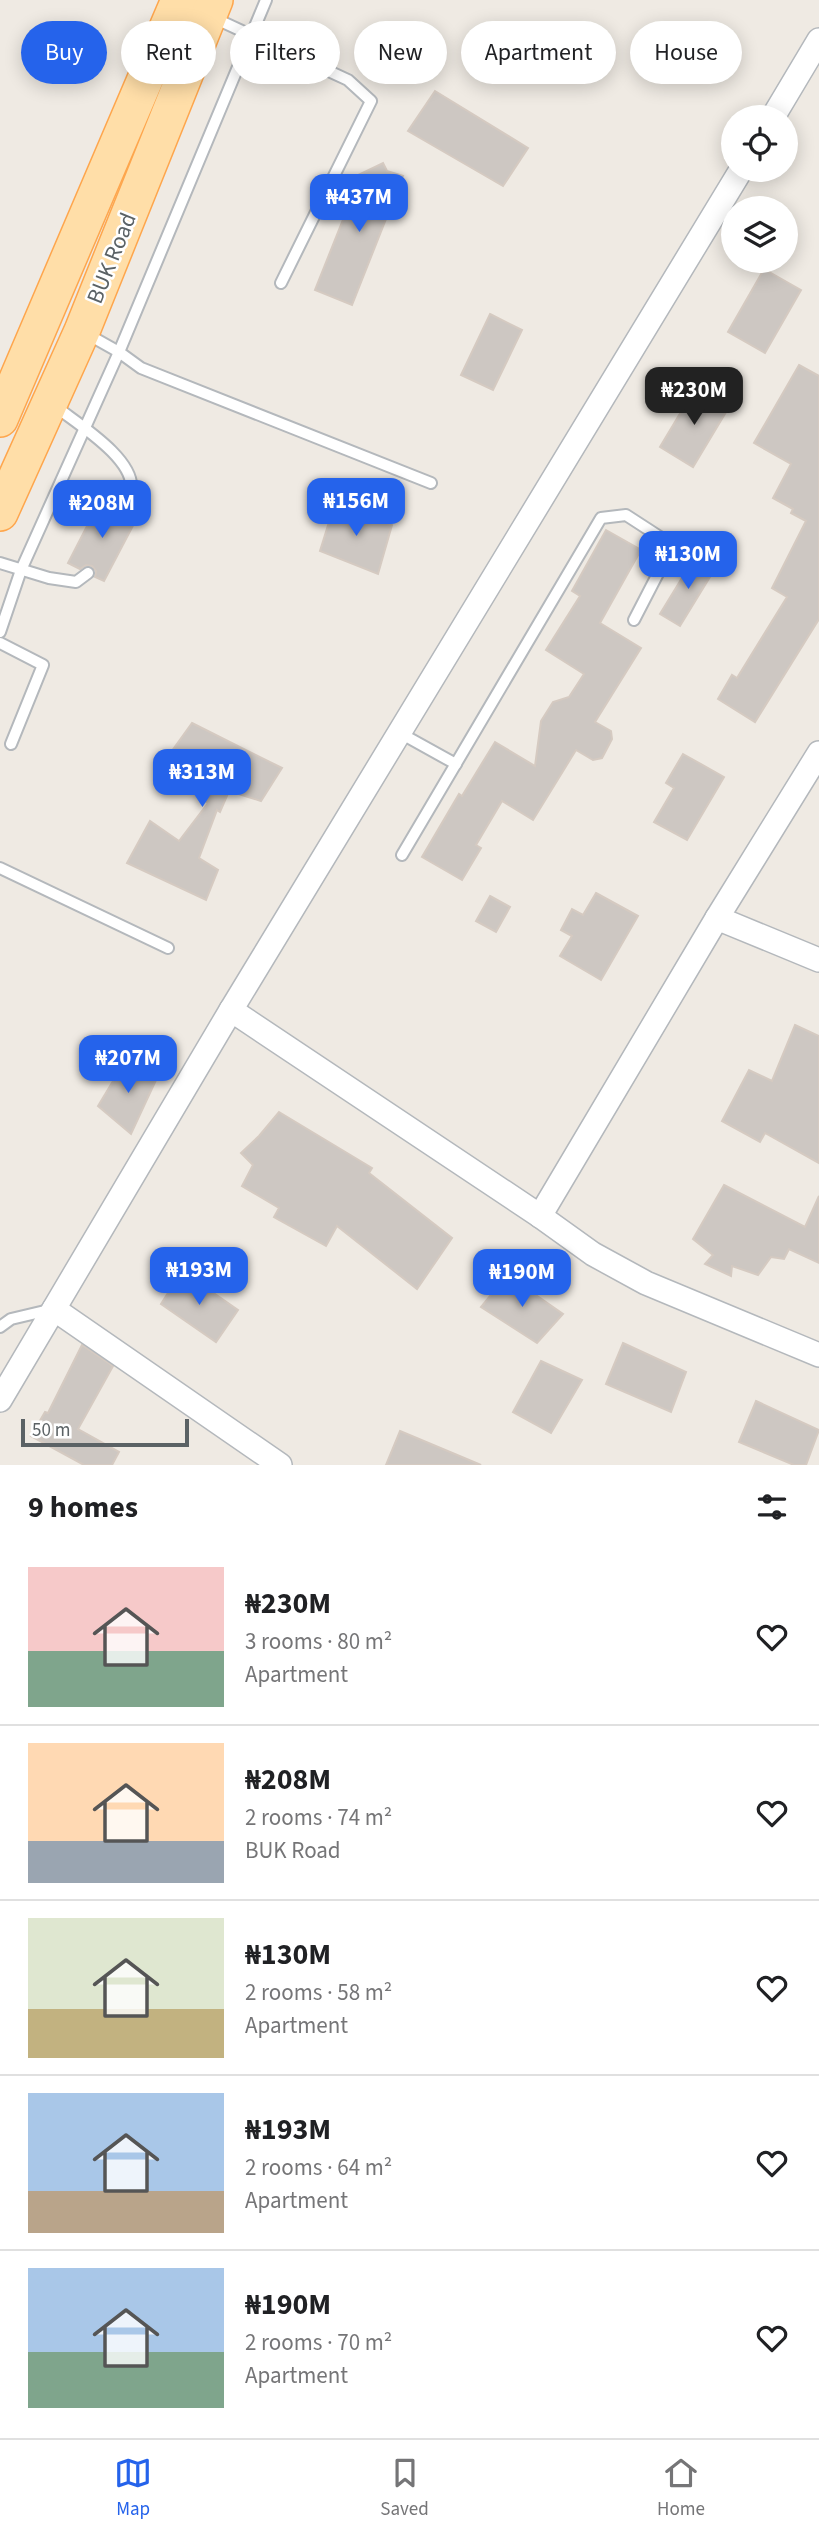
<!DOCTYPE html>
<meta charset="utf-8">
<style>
body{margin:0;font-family:"Source Sans 3",sans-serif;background:#f2f2f2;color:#202124;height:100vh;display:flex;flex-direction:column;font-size:26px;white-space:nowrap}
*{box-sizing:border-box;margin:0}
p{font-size:23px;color:#757577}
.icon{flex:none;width:38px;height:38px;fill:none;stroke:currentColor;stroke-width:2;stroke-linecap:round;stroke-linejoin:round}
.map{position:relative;height:1465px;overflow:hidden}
.side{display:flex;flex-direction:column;background:#fff;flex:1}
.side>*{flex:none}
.top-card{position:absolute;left:21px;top:21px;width:777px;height:63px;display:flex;gap:14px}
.tools{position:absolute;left:721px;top:105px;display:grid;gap:14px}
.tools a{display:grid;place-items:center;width:77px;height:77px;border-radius:50%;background:#fff;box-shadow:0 4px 18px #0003;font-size:35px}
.scale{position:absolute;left:21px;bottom:18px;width:168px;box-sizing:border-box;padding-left:7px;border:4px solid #5b6265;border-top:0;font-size:19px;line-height:24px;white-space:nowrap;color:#5b6265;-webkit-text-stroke:5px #fff;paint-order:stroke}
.price{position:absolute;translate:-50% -60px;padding:0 16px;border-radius:14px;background:#2563eb;color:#fff;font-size:23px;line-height:46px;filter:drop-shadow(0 2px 4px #0008)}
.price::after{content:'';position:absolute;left:50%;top:42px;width:21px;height:16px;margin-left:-10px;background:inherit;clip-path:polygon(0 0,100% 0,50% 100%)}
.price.active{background:#222;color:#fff}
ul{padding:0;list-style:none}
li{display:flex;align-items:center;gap:21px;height:175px;padding:0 28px}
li+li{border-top:2px solid #e0e0e0}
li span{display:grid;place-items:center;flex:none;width:196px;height:140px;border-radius:0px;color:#555}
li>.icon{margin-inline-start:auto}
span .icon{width:84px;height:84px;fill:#fffc;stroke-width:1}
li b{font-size:30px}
h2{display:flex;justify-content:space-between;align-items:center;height:84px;padding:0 28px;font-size:30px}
.tag{padding:0 24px;border-radius:32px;background:#fff;box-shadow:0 4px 18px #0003;font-size:24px;line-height:63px}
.tag.active{background:#2563eb;color:#fff}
.tabs{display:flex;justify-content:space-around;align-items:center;height:98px;border-top:2px solid #e0e0e0;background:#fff;font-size:19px;color:#757577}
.tabs a{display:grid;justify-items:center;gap:4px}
.tabs .active{color:#2563eb}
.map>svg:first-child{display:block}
.building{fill:#cdc7c2;stroke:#d5cac1;stroke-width:2}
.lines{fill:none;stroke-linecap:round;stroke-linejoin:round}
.lane-casing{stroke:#b4b8bc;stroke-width:14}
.street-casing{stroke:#b4b8bc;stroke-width:26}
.primary-casing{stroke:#fea64d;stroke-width:38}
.lane{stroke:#fff;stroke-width:10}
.street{stroke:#fff;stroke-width:23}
.primary{stroke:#ffdea8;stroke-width:35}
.labels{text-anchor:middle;stroke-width:5;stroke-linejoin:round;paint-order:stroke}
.street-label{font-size:23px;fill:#5b6265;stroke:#fff}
</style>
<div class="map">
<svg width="819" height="1465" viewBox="0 0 819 1465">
<rect width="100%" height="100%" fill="#efeae3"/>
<g class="building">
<path d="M435,91l93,57 -25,38 -95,-55z"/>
<path d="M383,163l4,8 16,5 -51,129 -37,-15 43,-108 -2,-6z"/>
<path d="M764,269l37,21 -36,63 -37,-21z"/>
<path d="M490,314l32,16 -29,60 -32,-15z"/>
<path d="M799,365l20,11v243l-64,103 -37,-23 14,-24 5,3 50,-81 -15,-9 34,-67 -15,-8 2,-4 -20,-11 18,-34 -37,-21z"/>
<path d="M696,387l33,20 -36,60 -33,-20z"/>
<path d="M101,499l14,8v7l4,3h7l3,-3 8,4 -33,63 -9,-4 1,-6 -4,-5 -6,-1 -6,4 -12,-6z"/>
<path d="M335,503l57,22 -14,49 -58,-23z"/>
<path d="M606,530l35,20 -41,73 41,25 -46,74 16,9 1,8 -10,19 -9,2 -17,-10 -43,70 -31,-19 -26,44 5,3 -19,32 -40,-23 37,-63 3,2 33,-54 40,24 6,-45 12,-19 16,-5 15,-23 -38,-24 34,-54 -8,-5z"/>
<path d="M696,555l20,12 -36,59 -20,-12z"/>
<path d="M192,723l90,45 -21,33 -32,-10 -9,21 -3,-2 -18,48 19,12 -12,30 -79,-37 23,-42 29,20 29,-38 -4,-3 6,-17 -41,-28z"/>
<path d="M683,754l41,23 -37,63 -33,-18 20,-34 -8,-5z"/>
<path d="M596,893l42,23 -37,64 -41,-24 12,-20 -11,-6 11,-21 11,6z"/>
<path d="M490,896l20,11 -14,25 -20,-11z"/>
<path d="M795,1025l24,11v127l-54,-30 -5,9 -38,-21 27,-51 23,11z"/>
<path d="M127,1058l29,22 -25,54 -33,-28z"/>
<path d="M279,1112l93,56 -3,5 83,65 -35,51 -80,-63 -11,20 -52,-29 5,-9 -37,-22 11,-21 -12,-12 18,-17z"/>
<path d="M724,1185l81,42 14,-31v67l-30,-14 -5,10 -13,-2 -13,18 -26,-9 -1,10 -26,-12 8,-9 -20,-16z"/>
<path d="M182,1271l56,39 -22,32 -55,-38z"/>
<path d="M507,1275l56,39 -26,29 -56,-36z"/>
<path d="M623,1343l63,29 -15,40 -65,-28z"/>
<path d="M82,1345l31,21 -35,63 41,23 -7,13h-28l-53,-29 14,-24 3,1z"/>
<path d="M541,1361l41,19 -31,53 -38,-21z"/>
<path d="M756,1401l63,29 -13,35h-12l-55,-23z"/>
<path d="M400,1431l81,34h-95z"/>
</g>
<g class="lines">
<g class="lane-casing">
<g id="lane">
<path d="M214,18l134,62 23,21 -90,182"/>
<path d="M87,334l32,18 22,16 290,115"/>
<path d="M55,406c21,17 81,53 76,84 -1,6 -6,14 -9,20"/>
<path d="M0,563l49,15 27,4 12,-9"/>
<path d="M0,632l21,-62 98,-218 147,-352"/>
<path d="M0,643l43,22 -32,79"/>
<path d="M400,733l56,31"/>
<path d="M402,855l199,-337 25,-3 37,24 3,19 -32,62"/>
<path d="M0,868l168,80"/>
<path d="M0,1327l11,-8 38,-9"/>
</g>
</g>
<g class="street-casing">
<g id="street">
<path d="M773,117l46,-77"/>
<path d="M717,918l102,42"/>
<path d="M231,1010l309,206 53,38 53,29 173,72"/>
<path d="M540,1216l177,-298 102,-165"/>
<path d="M54,1309l226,156"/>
<path d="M0,1400l231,-390 510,-840"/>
</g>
</g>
<g class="primary-casing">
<g id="primary">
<path d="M0,419l179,-419"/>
<path d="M0,513l82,-182 133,-331"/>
</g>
</g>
<use href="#lane" class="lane"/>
<use href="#street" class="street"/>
<use href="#primary" class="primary"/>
</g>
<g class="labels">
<g class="street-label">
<text transform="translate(111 258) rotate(-68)" y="8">BUK Road</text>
</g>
</g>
</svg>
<div class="tools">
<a><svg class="icon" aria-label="locate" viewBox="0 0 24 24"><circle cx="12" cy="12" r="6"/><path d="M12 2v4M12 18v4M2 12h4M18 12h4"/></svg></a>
<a><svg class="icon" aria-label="layers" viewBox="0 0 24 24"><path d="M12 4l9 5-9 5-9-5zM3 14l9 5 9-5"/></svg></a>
</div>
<div class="scale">50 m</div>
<b class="price" style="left:359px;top:234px">₦437M</b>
<b class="price active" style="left:694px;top:427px">₦230M</b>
<b class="price" style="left:356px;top:538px">₦156M</b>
<b class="price" style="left:102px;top:540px">₦208M</b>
<b class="price" style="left:688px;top:591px">₦130M</b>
<b class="price" style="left:202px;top:809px">₦313M</b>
<b class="price" style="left:128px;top:1095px">₦207M</b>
<b class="price" style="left:199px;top:1307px">₦193M</b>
<b class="price" style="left:522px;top:1309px">₦190M</b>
<div class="top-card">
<a class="tag active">Buy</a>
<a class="tag">Rent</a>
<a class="tag">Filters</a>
<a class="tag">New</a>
<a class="tag">Apartment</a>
<a class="tag">House</a>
</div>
</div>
<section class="side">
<h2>9 homes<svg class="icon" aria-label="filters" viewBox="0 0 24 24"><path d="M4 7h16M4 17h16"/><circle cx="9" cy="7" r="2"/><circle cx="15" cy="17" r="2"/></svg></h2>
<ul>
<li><span style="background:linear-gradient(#f6c9c9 60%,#7fa58c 0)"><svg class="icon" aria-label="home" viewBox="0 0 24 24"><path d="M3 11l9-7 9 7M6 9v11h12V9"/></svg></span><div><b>₦230M</b><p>3 rooms · 80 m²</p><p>Apartment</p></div><svg class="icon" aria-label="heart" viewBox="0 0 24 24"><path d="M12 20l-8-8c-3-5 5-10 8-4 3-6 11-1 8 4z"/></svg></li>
<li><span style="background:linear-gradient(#ffd9b3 70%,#9aa5b1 0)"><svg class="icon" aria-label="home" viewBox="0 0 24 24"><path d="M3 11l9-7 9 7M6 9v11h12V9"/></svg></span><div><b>₦208M</b><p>2 rooms · 74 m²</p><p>BUK Road</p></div><svg class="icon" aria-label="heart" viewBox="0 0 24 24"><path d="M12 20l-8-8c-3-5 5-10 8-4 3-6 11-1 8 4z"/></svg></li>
<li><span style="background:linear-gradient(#dfe7d0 65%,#c2b280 0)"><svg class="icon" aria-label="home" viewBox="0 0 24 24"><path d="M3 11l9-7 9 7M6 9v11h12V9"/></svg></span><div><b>₦130M</b><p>2 rooms · 58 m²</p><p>Apartment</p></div><svg class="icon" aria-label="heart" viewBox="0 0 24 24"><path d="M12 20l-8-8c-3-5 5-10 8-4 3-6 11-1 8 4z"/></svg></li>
<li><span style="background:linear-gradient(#a9c7e8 70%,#b9a48a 0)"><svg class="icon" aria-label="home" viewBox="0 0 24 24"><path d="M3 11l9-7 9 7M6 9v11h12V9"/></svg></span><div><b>₦193M</b><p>2 rooms · 64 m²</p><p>Apartment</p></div><svg class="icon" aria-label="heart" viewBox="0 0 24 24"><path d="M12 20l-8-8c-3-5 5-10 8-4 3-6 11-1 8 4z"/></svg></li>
<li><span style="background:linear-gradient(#a9c7e8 60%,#7fa58c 0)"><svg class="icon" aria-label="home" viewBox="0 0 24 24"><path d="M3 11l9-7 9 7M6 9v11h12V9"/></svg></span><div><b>₦190M</b><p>2 rooms · 70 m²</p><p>Apartment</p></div><svg class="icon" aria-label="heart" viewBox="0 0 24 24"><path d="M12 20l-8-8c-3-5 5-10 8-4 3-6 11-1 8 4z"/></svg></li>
</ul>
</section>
<nav class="tabs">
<a class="active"><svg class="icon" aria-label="map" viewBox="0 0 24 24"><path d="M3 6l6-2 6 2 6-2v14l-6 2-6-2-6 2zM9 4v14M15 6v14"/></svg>Map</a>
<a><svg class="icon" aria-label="saved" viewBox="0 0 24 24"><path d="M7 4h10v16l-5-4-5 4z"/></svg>Saved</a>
<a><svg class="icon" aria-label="home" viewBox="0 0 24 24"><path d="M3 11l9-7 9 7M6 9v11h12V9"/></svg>Home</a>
</nav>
